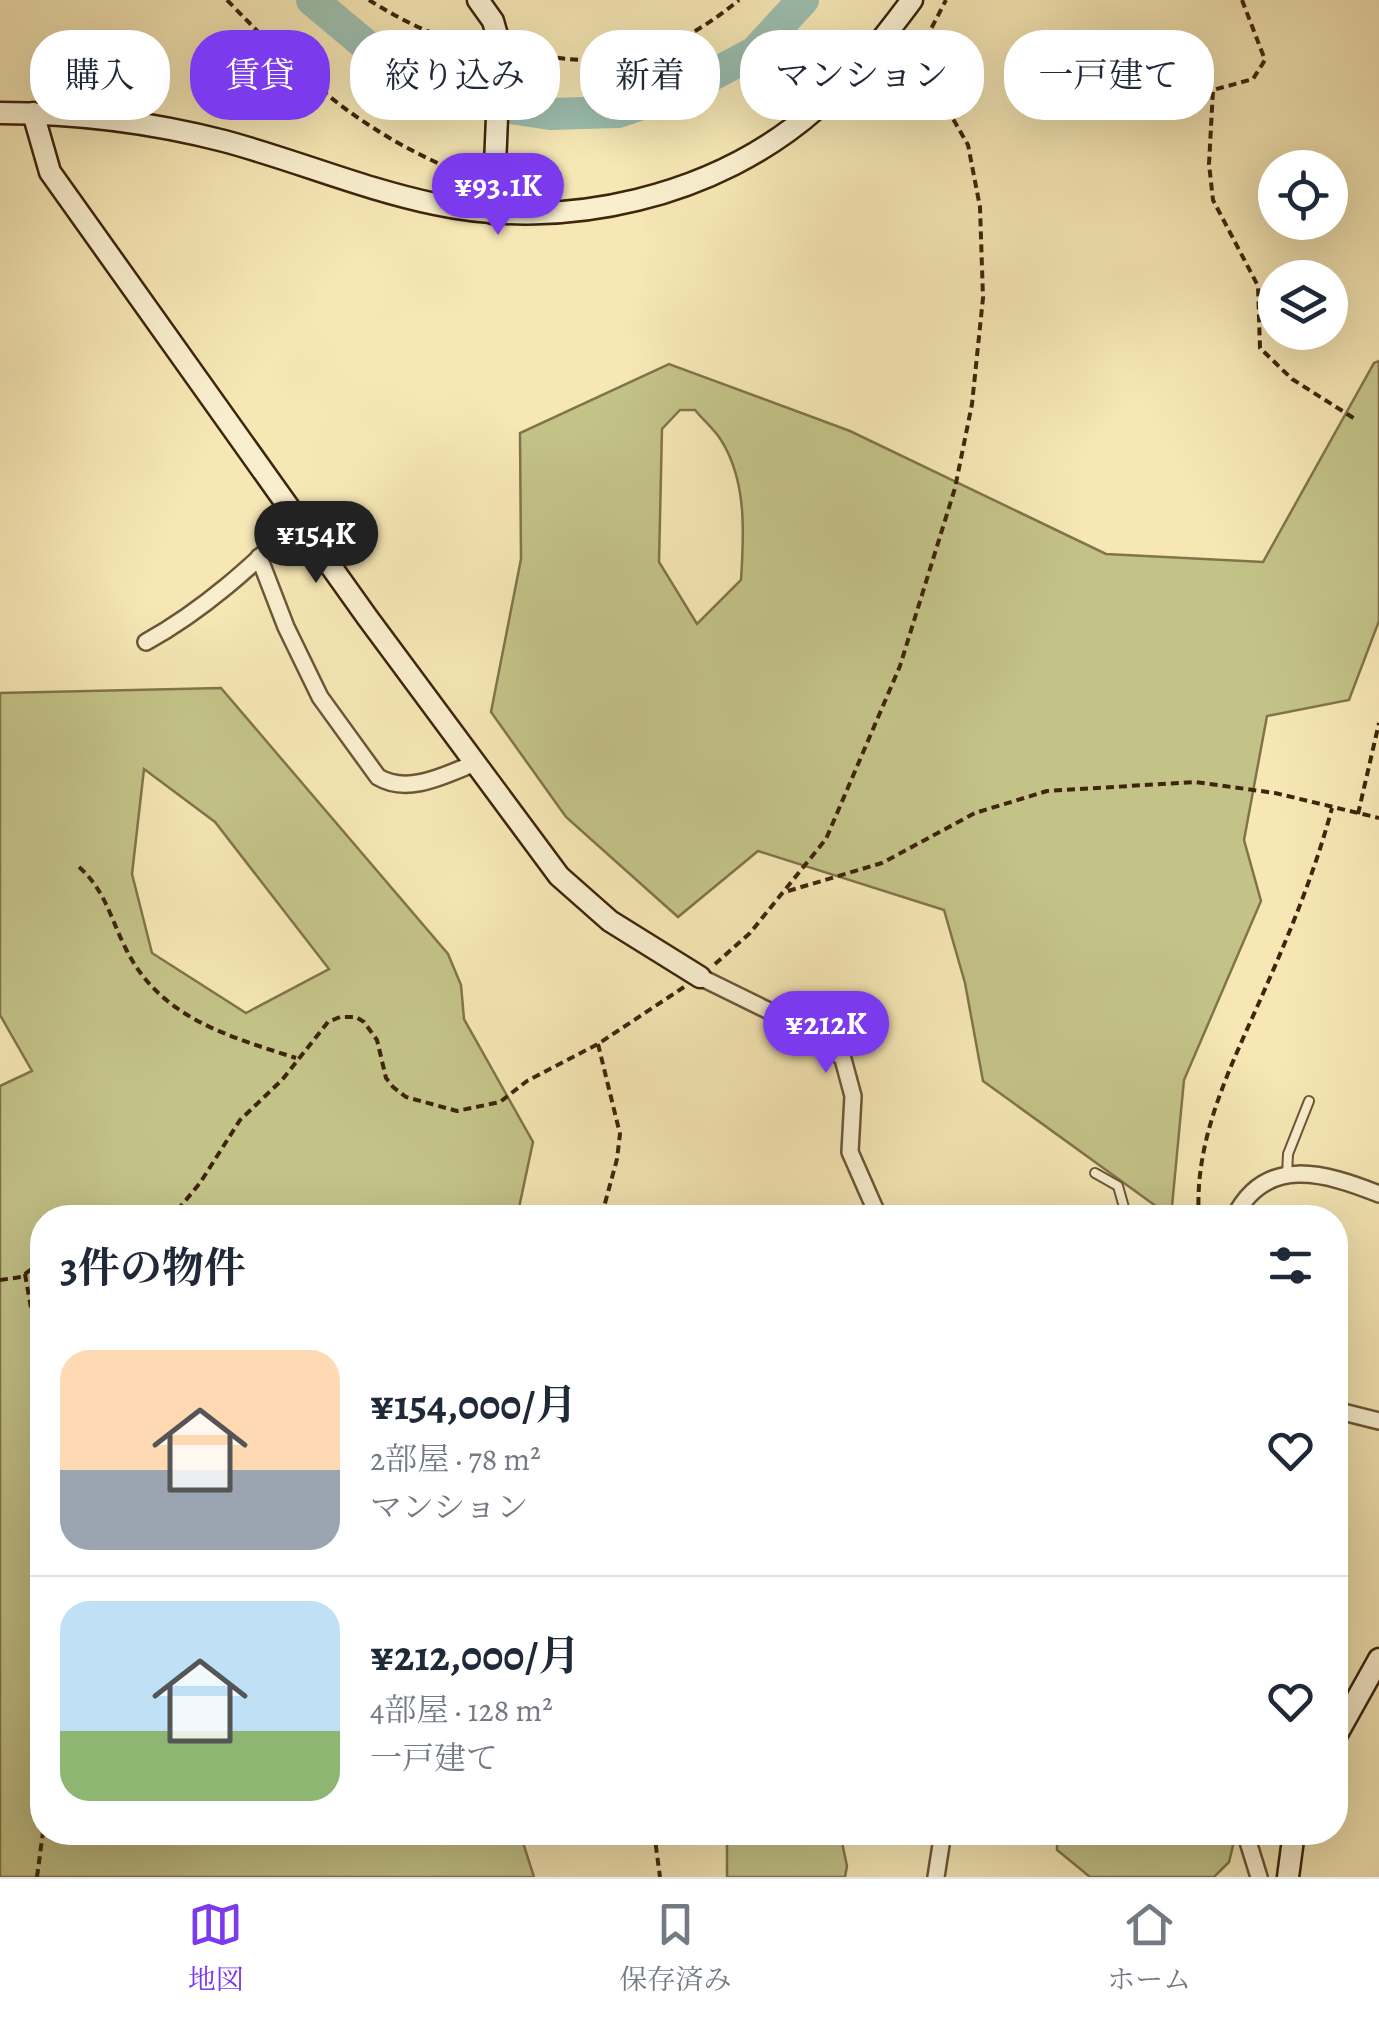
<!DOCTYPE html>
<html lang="ja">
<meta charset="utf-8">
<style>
body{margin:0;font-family:Alegreya,"Noto Serif JP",serif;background:#f2f2f3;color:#1f2937;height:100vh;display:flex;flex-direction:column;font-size:38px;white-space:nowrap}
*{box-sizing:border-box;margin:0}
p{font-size:32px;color:#747a83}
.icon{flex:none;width:55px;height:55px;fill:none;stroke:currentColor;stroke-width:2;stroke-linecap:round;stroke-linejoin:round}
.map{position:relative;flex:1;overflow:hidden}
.details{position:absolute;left:30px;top:1205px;width:1318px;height:640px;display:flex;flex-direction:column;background:#fff;border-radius:40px;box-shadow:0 10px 40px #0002}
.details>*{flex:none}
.banner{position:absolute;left:30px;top:30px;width:1320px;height:90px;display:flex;gap:20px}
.tools{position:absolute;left:1258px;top:150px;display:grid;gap:20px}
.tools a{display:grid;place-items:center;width:90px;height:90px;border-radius:50%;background:#fff;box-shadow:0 10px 40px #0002;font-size:50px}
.price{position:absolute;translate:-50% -85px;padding:0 22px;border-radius:35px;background:#7c3aed;color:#fff;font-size:32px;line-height:65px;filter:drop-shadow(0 2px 5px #0008)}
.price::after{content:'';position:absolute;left:50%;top:60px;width:30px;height:22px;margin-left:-15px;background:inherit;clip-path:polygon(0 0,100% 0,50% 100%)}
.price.active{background:#222;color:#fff}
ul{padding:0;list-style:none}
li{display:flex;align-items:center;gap:30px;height:250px;padding:0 30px}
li+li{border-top:2px solid #e0e1e3}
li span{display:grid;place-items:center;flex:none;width:280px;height:200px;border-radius:30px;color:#555}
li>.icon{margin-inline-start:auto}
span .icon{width:120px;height:120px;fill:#fffc;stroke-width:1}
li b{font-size:42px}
h2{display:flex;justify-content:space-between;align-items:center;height:120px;padding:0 30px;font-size:42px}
.pill{padding:0 35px;border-radius:40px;background:#fff;box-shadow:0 10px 40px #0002;font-size:35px;line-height:90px}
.pill.active{background:#7c3aed;color:#fff}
.dock{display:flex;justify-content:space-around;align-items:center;height:140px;border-top:2px solid #e0e1e3;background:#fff;font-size:28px;color:#747a83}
.dock a{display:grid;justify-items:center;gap:5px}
.dock .active{color:#7c3aed}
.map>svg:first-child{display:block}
.green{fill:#c3c388;stroke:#81744a;stroke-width:2.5;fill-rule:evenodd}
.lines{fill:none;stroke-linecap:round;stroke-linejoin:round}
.river{stroke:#9dbfaf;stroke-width:32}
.lane-casing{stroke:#6d5636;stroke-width:12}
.street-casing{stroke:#6d5636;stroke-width:20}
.secondary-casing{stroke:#3f250b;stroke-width:25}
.path{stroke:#3f250b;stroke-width:4;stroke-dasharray:8 5;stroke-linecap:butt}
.lane{stroke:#f9efcf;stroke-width:8}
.street{stroke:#f9efcf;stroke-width:15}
.secondary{stroke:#f9efcf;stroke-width:20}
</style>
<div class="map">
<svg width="1379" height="1877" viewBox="0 0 1379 1877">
<rect width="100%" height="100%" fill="#f6e7b5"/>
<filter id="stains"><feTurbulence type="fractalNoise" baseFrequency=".002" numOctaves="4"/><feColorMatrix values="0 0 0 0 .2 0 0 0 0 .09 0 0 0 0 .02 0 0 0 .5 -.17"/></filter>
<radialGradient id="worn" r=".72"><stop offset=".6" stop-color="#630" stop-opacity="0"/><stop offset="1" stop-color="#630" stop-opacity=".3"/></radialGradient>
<g class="green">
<path d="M1379,361v260l-30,79 -82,16 -23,124 17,61 -77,179 -13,137 -188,-136 -18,-98 -21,-73 -186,-59 -80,66 -112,-100 -75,-105 30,-153 -1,-126 149,-69 181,67 256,123 157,8 111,-199zM680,410h15c8,10 19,19 26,30 26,41 23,94 20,140l-44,44 -38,-62 3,-133z"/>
<path d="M221,688l227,266 13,31 3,34 69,123 -16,75 -475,1v614l478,1 14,44h-534v-791l32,-15 -32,-56v-322zM144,769l71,53 114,147 -83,44 -94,-60 -20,-79z"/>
<path d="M727,1833h113l7,33 -2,11h-118z"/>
<path d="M1057,1833v-1l179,1 -7,29 -15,15h-124l-33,-27z"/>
</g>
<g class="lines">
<path class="river" d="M312,0l74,62 43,23 55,19 66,10 68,-2 70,-24 67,-36 48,-52"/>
<g class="lane-casing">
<g id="lane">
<path d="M1095,1173l23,13 9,32"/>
<path d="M1287,1175l1,-21 21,-53"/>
</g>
</g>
<g class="street-casing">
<g id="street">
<path d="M259,557l27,70 34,70 58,80c30,18 67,-2 97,-14"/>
<path d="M146,642c58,-32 106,-76 153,-122"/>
<path d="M700,977l120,59 23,23 10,37 -3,56 29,66"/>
<path d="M1234,1218c31,-64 92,-45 145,-24"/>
<path d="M1335,1410l44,11"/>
<path d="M1245,1832l14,45"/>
<path d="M936,1877l7,-45"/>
</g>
</g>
<g class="secondary-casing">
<g id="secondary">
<path d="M478,0l15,21 7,25 -7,167"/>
<path d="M0,113c77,0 150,9 224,28 71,19 139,48 211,63 130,28 282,-7 382,-96 37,-32 66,-69 95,-108"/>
<path d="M33,113l17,59 317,445 192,259 51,45 90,56"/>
<path d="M1335,1738l44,-79"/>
<path d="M1288,1877l6,-45"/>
</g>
</g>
<g class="path">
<path d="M227,0c81,84 139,137 251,180"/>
<path d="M369,0c30,19 75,43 111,45"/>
<path d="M1242,0l23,60 -12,19 -40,11 -4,74 4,36 45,86 2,62 32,31 63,40"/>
<path d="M519,50c87,23 151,7 220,-50"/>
<path d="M846,103c30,21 63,3 94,-7"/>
<path d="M1358,814l21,-91"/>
<path d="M79,867c26,23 31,50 46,80 34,71 103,89 171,111"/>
<path d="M788,891l94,-28 93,-50 72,-22 148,-9 80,11 104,25"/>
<path d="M715,964l35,-31 76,-94 74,-173 55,-178 17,-84 11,-106 -3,-91 -12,-62 -28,-49 -9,-67 15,-29"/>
<path d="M598,1044l22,90 -3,25 -16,59"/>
<path d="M153,1218l23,-6 24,-29 40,-63 42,-40 46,-58 12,-5h16l8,5 13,18 9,38 7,9 13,10 51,14 43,-9 27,-21 71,-37 86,-57"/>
<path d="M1199,1218c-6,-84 37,-161 69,-236 25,-57 48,-114 64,-174"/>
<path d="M25,1274l17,96"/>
<path d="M0,1280l21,-3 21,-16"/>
<path d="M654,1832l6,45"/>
<path d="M37,1877l6,-45"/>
</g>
<use href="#lane" class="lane"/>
<use href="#street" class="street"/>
<use href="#secondary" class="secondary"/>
</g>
<rect width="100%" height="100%" filter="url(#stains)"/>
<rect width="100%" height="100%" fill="url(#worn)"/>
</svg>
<div class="tools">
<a><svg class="icon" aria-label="locate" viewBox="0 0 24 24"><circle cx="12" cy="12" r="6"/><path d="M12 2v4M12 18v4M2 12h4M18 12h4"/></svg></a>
<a><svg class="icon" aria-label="layers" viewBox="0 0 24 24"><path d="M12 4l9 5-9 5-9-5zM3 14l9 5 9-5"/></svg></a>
</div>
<b class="price" style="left:498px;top:238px">¥93.1K</b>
<b class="price active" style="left:316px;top:586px">¥154K</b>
<b class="price" style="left:826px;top:1076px">¥212K</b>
<div class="banner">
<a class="pill">購入</a>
<a class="pill active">賃貸</a>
<a class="pill">絞り込み</a>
<a class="pill">新着</a>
<a class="pill">マンション</a>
<a class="pill">一戸建て</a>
</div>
<section class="details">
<h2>3件の物件<svg class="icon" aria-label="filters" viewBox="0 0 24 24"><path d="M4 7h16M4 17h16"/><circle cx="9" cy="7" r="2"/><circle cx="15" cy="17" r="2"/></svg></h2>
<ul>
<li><span style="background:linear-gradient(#ffd9b3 60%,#9aa5b1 0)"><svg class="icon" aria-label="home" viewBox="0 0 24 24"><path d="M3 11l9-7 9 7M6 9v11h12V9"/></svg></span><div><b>¥154,000/月</b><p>2部屋 · 78 m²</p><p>マンション</p></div><svg class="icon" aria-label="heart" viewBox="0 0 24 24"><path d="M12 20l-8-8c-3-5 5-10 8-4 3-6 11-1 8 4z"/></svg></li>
<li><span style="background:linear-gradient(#bfe0f5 65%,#8fb573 0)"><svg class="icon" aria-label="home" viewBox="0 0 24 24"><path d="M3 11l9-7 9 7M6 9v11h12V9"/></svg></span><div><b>¥212,000/月</b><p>4部屋 · 128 m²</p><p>一戸建て</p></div><svg class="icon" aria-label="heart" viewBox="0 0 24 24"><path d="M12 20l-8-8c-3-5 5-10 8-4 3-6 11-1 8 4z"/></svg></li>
</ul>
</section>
</div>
<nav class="dock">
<a class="active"><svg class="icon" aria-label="map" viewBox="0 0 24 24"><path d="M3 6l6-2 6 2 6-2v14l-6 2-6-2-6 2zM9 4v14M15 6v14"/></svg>地図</a>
<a><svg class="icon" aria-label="saved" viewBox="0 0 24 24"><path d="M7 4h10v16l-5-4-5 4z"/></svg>保存済み</a>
<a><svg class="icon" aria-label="home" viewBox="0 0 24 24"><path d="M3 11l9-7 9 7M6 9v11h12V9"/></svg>ホーム</a>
</nav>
